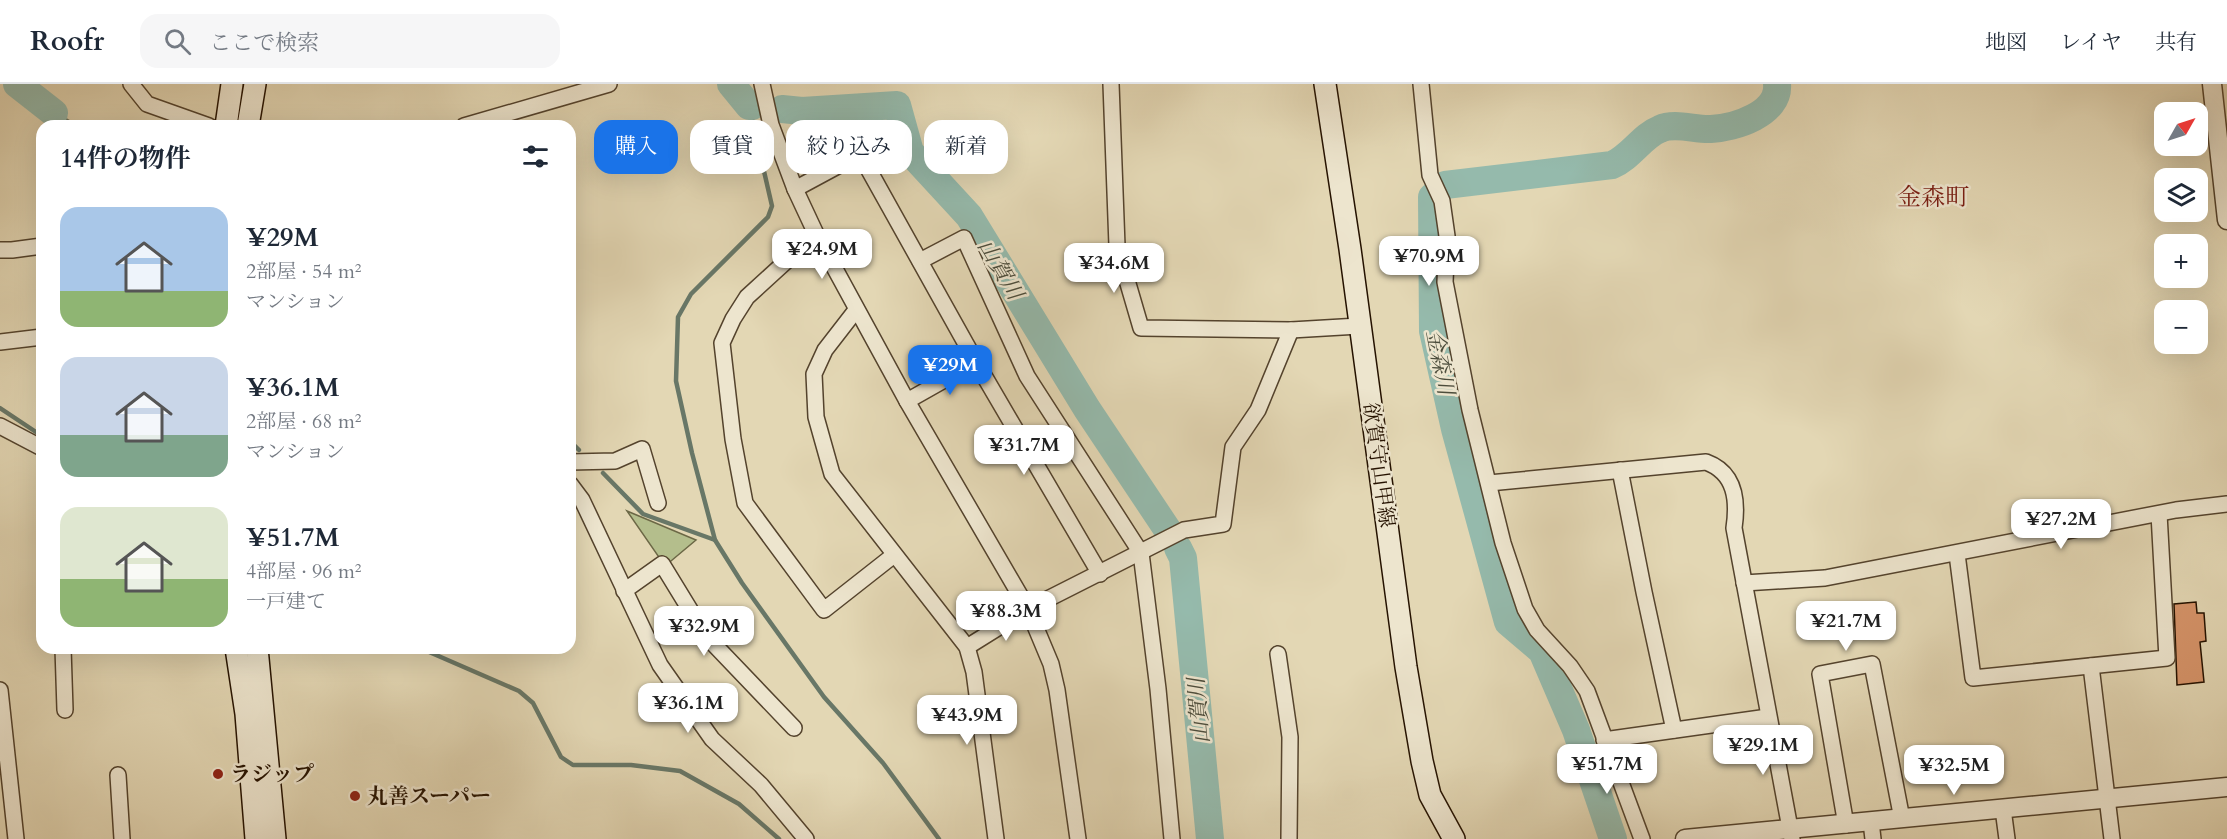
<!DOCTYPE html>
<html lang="ja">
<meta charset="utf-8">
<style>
body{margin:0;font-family:Cardo,"Noto Serif JP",serif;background:#f6f6f7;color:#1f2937;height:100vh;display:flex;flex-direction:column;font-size:22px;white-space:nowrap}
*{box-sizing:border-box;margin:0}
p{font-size:20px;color:#747a83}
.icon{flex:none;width:33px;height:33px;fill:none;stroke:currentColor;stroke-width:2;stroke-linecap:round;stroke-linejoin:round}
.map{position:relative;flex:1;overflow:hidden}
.drawer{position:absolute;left:36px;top:36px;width:540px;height:534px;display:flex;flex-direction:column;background:#fff;border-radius:18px;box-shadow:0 6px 24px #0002}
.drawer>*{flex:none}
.banner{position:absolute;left:594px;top:36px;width:570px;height:54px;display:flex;gap:12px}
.needle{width:39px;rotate:51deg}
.controls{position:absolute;left:2154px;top:18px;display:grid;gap:12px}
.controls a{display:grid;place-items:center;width:54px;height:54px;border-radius:12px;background:#fff;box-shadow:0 6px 24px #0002;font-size:30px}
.price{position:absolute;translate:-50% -51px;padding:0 14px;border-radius:12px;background:#fff;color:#222;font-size:20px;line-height:39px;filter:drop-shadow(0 2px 3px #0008)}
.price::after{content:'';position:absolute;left:50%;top:36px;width:18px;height:14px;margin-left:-9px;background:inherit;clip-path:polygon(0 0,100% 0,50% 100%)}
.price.active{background:#1a73e8;color:#fff}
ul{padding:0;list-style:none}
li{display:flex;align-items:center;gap:18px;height:150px;padding:0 24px}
li span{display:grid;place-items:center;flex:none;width:168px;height:120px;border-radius:18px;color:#555}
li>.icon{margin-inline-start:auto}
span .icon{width:72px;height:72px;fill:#fffc;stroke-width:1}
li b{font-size:26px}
h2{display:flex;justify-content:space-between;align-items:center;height:72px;padding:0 24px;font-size:26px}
.tag{padding:0 21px;border-radius:18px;background:#fff;box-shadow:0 6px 24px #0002;font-size:21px;line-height:54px}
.tag.active{background:#1a73e8;color:#fff}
header{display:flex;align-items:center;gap:36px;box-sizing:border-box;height:84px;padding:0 30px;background:#fff;border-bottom:2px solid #e0e1e3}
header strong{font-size:28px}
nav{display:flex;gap:33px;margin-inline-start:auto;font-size:21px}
.search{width:420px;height:54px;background:#f6f6f7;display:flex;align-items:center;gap:15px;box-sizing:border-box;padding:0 21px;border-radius:18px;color:#747a83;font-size:22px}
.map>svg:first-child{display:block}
.green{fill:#b4be8c;stroke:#6c6846;stroke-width:1.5}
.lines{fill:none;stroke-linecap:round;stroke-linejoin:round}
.stream{stroke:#687767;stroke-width:4.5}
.river{stroke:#95baac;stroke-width:28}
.building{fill:#d6946a;stroke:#251200;stroke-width:1.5}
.minor-casing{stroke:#54432d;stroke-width:18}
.tertiary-casing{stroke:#54432d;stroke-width:21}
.secondary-casing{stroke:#251200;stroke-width:24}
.minor{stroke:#ede5ce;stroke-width:15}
.tertiary{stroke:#ede5ce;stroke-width:18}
.secondary{stroke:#ede5ce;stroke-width:21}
.poi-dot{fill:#8f2418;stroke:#ede5ce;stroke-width:2}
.labels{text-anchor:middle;stroke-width:5;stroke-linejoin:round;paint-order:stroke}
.street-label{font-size:21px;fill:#251200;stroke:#ede5ce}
.poi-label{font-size:21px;font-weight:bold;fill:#251200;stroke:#ede5ce;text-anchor:start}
.water-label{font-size:22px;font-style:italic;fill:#4c4d3c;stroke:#ede5ce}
.quarter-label{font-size:24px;fill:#7a1f14;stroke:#ede5ce}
</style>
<header>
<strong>Roofr</strong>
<div class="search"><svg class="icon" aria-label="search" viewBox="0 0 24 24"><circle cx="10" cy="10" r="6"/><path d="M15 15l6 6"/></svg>ここで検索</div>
<nav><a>地図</a><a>レイヤ</a><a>共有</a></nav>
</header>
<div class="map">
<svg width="2227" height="755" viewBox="0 0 2227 755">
<rect width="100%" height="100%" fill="#e3d7b4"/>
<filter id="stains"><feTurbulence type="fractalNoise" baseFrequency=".00333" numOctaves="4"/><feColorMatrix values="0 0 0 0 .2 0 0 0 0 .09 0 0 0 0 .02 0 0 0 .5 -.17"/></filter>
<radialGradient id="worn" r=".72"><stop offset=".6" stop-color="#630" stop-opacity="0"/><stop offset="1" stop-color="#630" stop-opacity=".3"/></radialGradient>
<path class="green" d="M627,427l69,29 -31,26z"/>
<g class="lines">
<g class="stream">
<path d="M749,22l23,100 -4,11 -77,77 -13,23 -2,64 16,72 23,87 27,43 82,114 59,66 56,76"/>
<path d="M54,29l21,13"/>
<path d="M0,324l42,28"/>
<path d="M570,357l9,9"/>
<path d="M603,389l40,41 72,26"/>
<path d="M420,564l99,43 14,12 28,54 12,8h58l49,6 59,33 40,35"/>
</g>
<g class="river">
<path d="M17,0l37,29"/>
<path d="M731,0l18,22h3"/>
<path d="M782,25l20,2 95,-6 13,47 59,64 118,193 82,123"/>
<path d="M1178,464l5,10 27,281"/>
<path d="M1613,755l-37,-109 -34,-79 -34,-29 -53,-193 -22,-98 -1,-134 13,-12 167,-20c19,-8 30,-29 48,-36 15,-7 35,1 51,0 23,-1 69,-15 66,-45"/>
</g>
</g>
<path class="building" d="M2196,518l1,11h7l2,28 -6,1 4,40 -27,3 -3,-81z"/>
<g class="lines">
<g class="minor-casing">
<g id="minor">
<path d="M131,0l16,20 62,22"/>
<path d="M762,0l9,41 24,64 21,45 91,167 121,208 23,55 6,26 21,149"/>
<path d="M1111,0l6,162 24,82 150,2 68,-4"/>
<path d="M1421,0l9,91 12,26 5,35 -2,46 25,128 33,133 22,66 12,21 33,36 17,25 55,148"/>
<path d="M464,42l145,-42"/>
<path d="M795,105l65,-35 116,208 124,212"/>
<path d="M816,150l-69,63 -14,22 -11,24 11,96 12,64 79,107 70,-55"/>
<path d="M0,166h12l30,-4"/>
<path d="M920,177l44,-23 63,138 114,177 17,136 14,150"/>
<path d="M856,226l-31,40 -11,24 2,43 16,57 135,173 7,25 22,167"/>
<path d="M0,258l42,-5"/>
<path d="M907,317l69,-39"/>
<path d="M0,342l42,22"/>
<path d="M570,378l45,-1 27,-12 16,54"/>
<path d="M1620,386l24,122 30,138"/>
<path d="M1489,399l217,-21c30,11 32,39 28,66l58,311"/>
<path d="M570,400l12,16 78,165 52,74 49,46 45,54"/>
<path d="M1957,470l16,124 194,-20 -8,-144"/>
<path d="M1744,499l81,-5 351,-68 51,-6"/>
<path d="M624,507l38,-27 44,72 88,92"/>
<path d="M967,563l61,-38 156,-79 39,-6 10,-77 25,-37 33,-80"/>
<path d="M63,564l2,62"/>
<path d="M1278,570l12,83 -1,102"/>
<path d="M2091,582l21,173"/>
<path d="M0,606l16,149"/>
<path d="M1604,656l164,-23"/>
<path d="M118,691l4,64"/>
<path d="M2003,725l4,30"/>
<path d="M1871,738l2,17"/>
<path d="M1846,741l-26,-151 52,-10 30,155"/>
</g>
</g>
<g class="tertiary-casing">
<g id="tertiary">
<path d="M2212,0l15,136"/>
<path d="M1685,755l542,-52"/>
</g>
</g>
<g class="secondary-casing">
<g id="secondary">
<path d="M1325,0l25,165 56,418 16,94 8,34 24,44"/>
<path d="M226,42l6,-42"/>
<path d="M248,42l7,-42"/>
<path d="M236,564l10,66 10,125"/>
<path d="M257,564l18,191"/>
</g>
</g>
<use href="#minor" class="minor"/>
<use href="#tertiary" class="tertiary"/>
<use href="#secondary" class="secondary"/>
</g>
<g class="poi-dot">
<circle cx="218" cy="690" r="6"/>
<circle cx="355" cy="712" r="6"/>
</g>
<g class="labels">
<g class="street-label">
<text transform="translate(1379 381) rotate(82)" y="7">欲賀守山甲線</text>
</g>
<g class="poi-label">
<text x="230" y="697">ラジップ</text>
<text x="367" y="719">丸善スーパー</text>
</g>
<g class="water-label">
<text transform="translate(1001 185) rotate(59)" y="8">山賀川</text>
<text transform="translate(1441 278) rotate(79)" y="8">金森川</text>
<text transform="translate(1198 627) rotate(-95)" y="8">山賀川</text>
</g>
<g class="quarter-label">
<text x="1933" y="121">金森町</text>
</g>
</g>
<rect width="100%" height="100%" filter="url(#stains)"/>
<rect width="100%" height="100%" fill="url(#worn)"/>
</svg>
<div class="controls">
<a><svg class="needle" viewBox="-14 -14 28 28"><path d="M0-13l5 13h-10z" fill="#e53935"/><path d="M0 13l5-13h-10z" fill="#747a83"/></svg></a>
<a><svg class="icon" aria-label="layers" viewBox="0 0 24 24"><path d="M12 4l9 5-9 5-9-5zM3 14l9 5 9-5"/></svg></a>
<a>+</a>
<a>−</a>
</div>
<b class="price" style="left:822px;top:196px">¥24.9M</b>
<b class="price" style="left:1429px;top:203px">¥70.9M</b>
<b class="price" style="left:1114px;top:210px">¥34.6M</b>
<b class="price active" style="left:950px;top:312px">¥29M</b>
<b class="price" style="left:1024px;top:392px">¥31.7M</b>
<b class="price" style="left:2061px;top:466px">¥27.2M</b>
<b class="price" style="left:1006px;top:558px">¥88.3M</b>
<b class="price" style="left:1846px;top:568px">¥21.7M</b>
<b class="price" style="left:704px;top:573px">¥32.9M</b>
<b class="price" style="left:688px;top:650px">¥36.1M</b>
<b class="price" style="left:967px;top:662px">¥43.9M</b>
<b class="price" style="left:1763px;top:692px">¥29.1M</b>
<b class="price" style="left:1607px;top:711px">¥51.7M</b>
<b class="price" style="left:1954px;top:712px">¥32.5M</b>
<div class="banner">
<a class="tag active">購入</a>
<a class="tag">賃貸</a>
<a class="tag">絞り込み</a>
<a class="tag">新着</a>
</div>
<section class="drawer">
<h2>14件の物件<svg class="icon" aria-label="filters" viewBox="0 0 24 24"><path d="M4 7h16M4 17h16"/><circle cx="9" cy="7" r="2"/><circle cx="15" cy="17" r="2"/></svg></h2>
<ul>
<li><span style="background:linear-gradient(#a9c7e8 70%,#8fb573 0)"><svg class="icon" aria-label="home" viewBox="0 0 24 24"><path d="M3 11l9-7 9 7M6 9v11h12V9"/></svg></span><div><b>¥29M</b><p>2部屋 · 54 m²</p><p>マンション</p></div></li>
<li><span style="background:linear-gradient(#c9d6e8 65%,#7fa58c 0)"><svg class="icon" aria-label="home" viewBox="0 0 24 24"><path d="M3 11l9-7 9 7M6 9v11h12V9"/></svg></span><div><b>¥36.1M</b><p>2部屋 · 68 m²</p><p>マンション</p></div></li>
<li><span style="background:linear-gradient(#dfe7d0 60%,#8fb573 0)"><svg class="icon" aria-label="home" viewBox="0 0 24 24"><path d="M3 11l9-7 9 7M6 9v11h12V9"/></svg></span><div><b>¥51.7M</b><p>4部屋 · 96 m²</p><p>一戸建て</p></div></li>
</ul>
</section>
</div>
